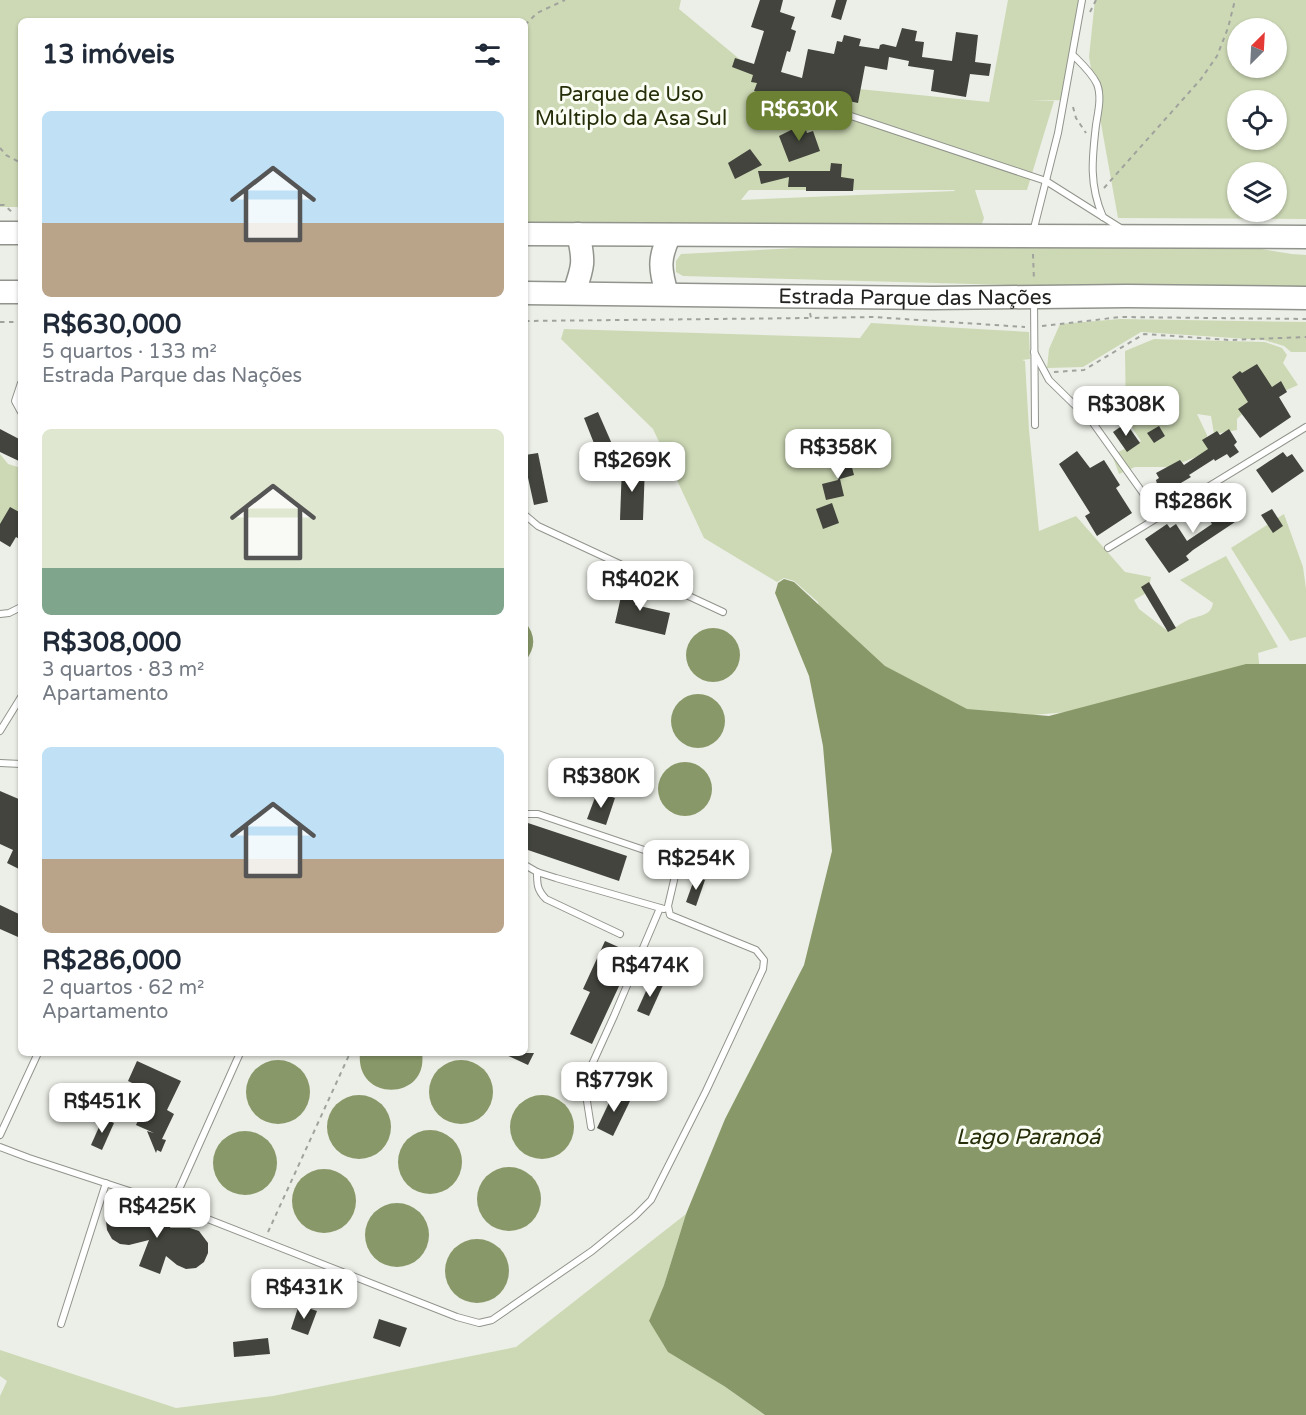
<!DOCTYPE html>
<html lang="pt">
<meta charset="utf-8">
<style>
body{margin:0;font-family:"Varela Round",sans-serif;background:#f6f6f7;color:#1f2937;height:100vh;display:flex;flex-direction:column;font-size:22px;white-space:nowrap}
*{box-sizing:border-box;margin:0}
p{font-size:20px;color:#747a83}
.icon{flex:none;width:33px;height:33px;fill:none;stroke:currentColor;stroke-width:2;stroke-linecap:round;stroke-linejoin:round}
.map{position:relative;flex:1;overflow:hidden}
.side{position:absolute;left:18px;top:18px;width:510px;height:1038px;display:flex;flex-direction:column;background:#fff;border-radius:9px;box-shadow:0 2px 4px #0004}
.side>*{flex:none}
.needle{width:39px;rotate:24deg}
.tools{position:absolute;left:1227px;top:18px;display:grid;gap:12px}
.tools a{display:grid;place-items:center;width:60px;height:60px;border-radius:50%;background:#fff;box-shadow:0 2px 4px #0004;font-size:30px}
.price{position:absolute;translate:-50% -51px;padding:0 14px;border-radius:12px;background:#fff;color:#222;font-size:20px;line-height:39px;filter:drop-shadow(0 2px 3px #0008)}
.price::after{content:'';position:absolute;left:50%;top:36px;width:18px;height:14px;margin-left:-9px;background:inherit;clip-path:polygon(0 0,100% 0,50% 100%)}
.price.current{background:#6c8133;color:#fff}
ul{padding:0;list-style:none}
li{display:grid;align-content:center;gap:12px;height:318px;padding:0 24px}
li span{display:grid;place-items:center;height:186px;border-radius:9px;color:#555}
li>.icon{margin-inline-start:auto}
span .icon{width:108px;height:108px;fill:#fffc;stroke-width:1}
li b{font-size:26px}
h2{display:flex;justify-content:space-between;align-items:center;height:72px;padding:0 24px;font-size:26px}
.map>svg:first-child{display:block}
.green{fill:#cdd9b5;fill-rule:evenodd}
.water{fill:#899869}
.building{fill:#42443d}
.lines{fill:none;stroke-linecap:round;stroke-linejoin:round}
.lane-casing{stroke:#91948c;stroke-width:8}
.highway-casing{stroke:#91948c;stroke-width:25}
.path{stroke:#a0a39d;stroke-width:2;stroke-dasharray:4.5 4.5;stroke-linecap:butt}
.lane{stroke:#fff;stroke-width:6}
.highway{stroke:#fff;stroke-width:22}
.labels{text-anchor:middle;stroke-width:6;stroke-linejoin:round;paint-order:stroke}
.park-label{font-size:21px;fill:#242e08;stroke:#fafdf4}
.street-label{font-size:21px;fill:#232421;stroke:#fafdf4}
.water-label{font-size:22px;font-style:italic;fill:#262f0a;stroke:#fafdf4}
</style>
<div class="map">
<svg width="1306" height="1415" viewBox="0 0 1306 1415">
<rect width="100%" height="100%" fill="#ecefe7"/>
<g class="green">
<path d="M0,0h681l-2,9 64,53 26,18 220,22 19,-102h73l-17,100 -34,1h24l-27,89h-52l9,28 -3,8 -153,2 -303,-6v-201h-504v186h-21zM749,190h205l1,1 -214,9z"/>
<path d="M1095,0h211v219l-188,-1 -29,-161zM1238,28h38v40h-38zM1238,100h38v40h-38zM1238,172h38v40h-38z"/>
<path d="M856,245l399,3 37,6 14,1v33h-194l-429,-12 -7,-4v-11l5,-7z"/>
<path d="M1120,319l186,3v30h-15l-7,-6 -20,-6 -123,-8 -58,35 -36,1 2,-19 11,-25z"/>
<path d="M871,323l158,9 1,27 -8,1 3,1 4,69 10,101 37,-15 49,56 26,5 -3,15 -14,8 5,9 30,23c5,-4 11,-8 17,-11 11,-6 25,-4 27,-18l-33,-23 46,-24 52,91 -20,6 3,28 -193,31 -36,3 -179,188 -35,-301 -24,-21 -10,-3 -7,4 -73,-44 -51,-109 -92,-90 3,-10 296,9z"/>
<path d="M1154,339l111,3 17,6 5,7 -4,8 15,22 -49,22 -12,12v11l-23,4 -3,-18 -14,-2 10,21 1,17 -37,15h-36l-16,7 -7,-19 29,-14 -15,-22 -1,-68z"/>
<path d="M0,454l8,10 13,4v62l-21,-2z"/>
<path d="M1284,514l19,53 3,22v48l-16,4 -59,-93z"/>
<path d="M686,1214l-22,71 -15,37 75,64 41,29h-765v-19l7,-15 -7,-5v-26l176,58 97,-12 243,-49z"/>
</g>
<g class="water">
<path d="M784,579l10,3 91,84 82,43 82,7 197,-52h60v751h-541l-41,-29 -56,-34 -19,-31 15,-36 22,-71 39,-95 79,-154 28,-114 -9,-105 -14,-70 -34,-83 3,-10z"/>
<path d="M525,622c11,13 11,26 0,39z"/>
<circle cx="713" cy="655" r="27"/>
<circle cx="698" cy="721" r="27"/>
<circle cx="685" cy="789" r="27"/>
<path d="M360,1053h62c7,48 -67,50 -62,0z"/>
<circle cx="278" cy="1092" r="32"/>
<circle cx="461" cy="1092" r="32"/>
<circle cx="359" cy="1127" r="32"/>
<circle cx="542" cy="1127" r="32"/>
<circle cx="430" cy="1162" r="32"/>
<circle cx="245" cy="1163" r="32"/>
<circle cx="509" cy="1199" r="32"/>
<circle cx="324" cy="1201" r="32"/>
<circle cx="397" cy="1235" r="32"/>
<circle cx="477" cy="1271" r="32"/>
</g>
<g class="building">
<path d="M760,0h23l-3,12 15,5 -4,12 5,2 -6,21 -3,-1 -6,21 21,6 6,-29 26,5 3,-13 5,1 2,-7 17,4 -2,7 20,3 1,-4 3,-1 13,3 6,-19 15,3 -2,10 9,1 -2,15 30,4 4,-29 22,3 -3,27 16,2 -2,12 -19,-2 -4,23 -35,-6 3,-21 -26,-4 1,-5 -20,-4 -2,13 -22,-4 -7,37 -38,-8 -1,5 -28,-9 -4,2 -1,4 -5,-1 -1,2 -26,-7 3,-8 -6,-1 2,-7 -21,-8 3,-9 19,6 10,-33 -13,-4z"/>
<path d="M836,0h11l-6,20 -10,-3z"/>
<path d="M803,121l4,12 6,-2 7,20 -31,11 -10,-26 12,-6 -1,-4z"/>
<path d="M750,149l12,16 -27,14 -7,-16z"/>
<path d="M831,163l11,1 -1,13 13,2 -1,12h-47v-4h-18l1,-10 -28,7 -3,-13h72z"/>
<path d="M1257,364l15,23 9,-6 6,11 -8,5 12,20 -31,21 -22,-29 10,-7 -16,-25 8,-6 2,2z"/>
<path d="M598,412l14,32 -15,7 -13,-33z"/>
<path d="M1126,423l14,20 -13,9 -14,-20z"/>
<path d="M1159,426l6,10 -11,7 -7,-10z"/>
<path d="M0,429l21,11v22l-21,-10z"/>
<path d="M1229,429l8,13 -3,3 5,7 -9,6 -3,-4 -12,7 -1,-2 -25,16 2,2 -27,16 -2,-1 -5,-8 -1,-4 3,-2 -3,-5 24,-13 4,5 24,-16 -6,-9 15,-9 3,4z"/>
<path d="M1077,451l13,17 14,-8 16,25 -4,3 16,25 -35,23 -12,-20 5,-3 -31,-49z"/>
<path d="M1283,452l4,5 5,-3 12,17 -32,22 -16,-23z"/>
<path d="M538,453l10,49 -14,3 -9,-41v-9z"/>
<path d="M850,460l4,15 -14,4 4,17 -18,4 -4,-16 16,-4 -5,-17z"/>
<path d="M622,465l23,1 -2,54h-23z"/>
<path d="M1227,491l17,25 -51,34 -7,6 3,4 -20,13 -24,-34 22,-15 3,4 6,-4 11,17 25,-17 -4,-6 5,-3 -7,-10z"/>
<path d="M832,503l7,20 -16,6 -7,-20z"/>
<path d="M10,507l11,6v27l-5,-3 -6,10 -10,-6v-17z"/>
<path d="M1272,509l11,17 -10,7 -12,-18z"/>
<path d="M625,579l16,4 -6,22 35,8 -5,22 -50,-12z"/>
<path d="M1149,582l27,46 -8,4 -27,-45z"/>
<path d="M626,777l16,3 -1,13 -17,-3z"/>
<path d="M0,791l21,9v70l-14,-7 6,-13 -13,-6z"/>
<path d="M597,792l18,6 -9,27 -19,-6z"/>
<path d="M525,822l102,34 -8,25 -94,-32z"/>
<path d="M695,877l10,3 -9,26 -10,-4z"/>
<path d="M0,905l21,10v15l-3,7 -18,-8z"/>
<path d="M605,941l29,13 -42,90 -22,-10 20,-42 -7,-3z"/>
<path d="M651,980l12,5 -14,31 -12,-5z"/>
<path d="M502,1053h32l-6,12z"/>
<path d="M137,1061l44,20 -14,29 7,4 -12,25 4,1 -5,12 -4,-2 -1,3 -9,-22 7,2 -18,-8 15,-33 -23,-11z"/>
<path d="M615,1090l17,7 -19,39 -16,-8z"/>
<path d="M103,1118l11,5 -12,27 -11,-5z"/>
<path d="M123,1204l14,3 19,23 5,-13 12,4 -3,7h20l9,3 9,12v10l-4,9 -8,6 -10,1 -9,-4 -11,-9 -6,18 -21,-8 10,-26 -20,5 -9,-1 -8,-5 -5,-9 -1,-9 4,-9z"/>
<path d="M299,1305l18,6 -9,24 -17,-6z"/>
<path d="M379,1319l28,9 -7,19 -27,-9z"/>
<path d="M268,1338l2,16 -36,3 -1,-15z"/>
</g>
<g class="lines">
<g class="lane-casing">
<g id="lane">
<path d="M1073,55c8,8 19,18 24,29 5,13 1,28 -1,41 -4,34 -7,60 7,92"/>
<path d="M791,96l255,85 76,48"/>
<path d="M1033,232l25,-99 24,-133"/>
<path d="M1034,300l1,125"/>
<path d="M1034,352l15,28 44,43 67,94"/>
<path d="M21,383l-6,18 6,11"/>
<path d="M525,515l13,11 185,86"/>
<path d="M1108,548l198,-121"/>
<path d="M0,614l9,-1 12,-6"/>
<path d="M0,731l21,-34"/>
<path d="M0,763l21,1"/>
<path d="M525,865l12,7 19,6 108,31"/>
<path d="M537,872c0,12 0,18 9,27l74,35"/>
<path d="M591,1127l-7,-45 30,-66 46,-108"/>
<path d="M0,1135l38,-82"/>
<path d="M0,1147l29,11 143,47 285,112 22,6 13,-3 100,-69 43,-35 16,-16 55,-109 57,-122 1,-9 -8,-10 -86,-35 -2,-9 7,-30 -6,-13 -19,-11 -112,-38h-13"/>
<path d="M172,1205l68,-152"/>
<path d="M61,1324l45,-141"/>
</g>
</g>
<g class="highway-casing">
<g id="highway">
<path d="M0,233h21"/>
<path d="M525,234l781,3"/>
<path d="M0,292h21"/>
<path id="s1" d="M525,293l408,5 194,-2 179,2"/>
<path d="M574,293c9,-26 11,-31 4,-59"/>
<path d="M667,294c-7,-24 -9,-36 3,-59"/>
</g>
</g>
<g class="path">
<path d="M1090,12l6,-12"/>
<path d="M525,25l12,-12 28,-13"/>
<path d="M1073,107l3,11 10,15"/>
<path d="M0,148l6,7 15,8"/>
<path d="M1104,188l97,-109 16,-23 11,-28 7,-28"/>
<path d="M0,205h4l10,9"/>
<path d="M1033,254l1,27"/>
<path d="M810,313l1,5 62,-1 152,10"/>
<path d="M525,321l285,-3"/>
<path d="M0,322h21"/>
<path d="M1042,326l79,-9 185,2"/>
<path d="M1054,372l30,-2 60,-36 86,6 76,-3"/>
<path d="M268,1232l82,-179"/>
</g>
<use href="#lane" class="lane"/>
<use href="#highway" class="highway"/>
</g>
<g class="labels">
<g class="park-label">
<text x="631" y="101">Parque de Uso<tspan x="631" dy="24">Múltiplo da Asa Sul</tspan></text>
</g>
<g class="street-label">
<text dy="7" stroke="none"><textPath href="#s1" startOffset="390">Estrada Parque das Nações</textPath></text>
</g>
<g class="water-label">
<text x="1028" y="1144">Lago Paranoá</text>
</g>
</g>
</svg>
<div class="tools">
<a><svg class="needle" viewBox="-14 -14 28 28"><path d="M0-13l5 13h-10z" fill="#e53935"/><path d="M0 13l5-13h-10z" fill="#747a83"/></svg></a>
<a><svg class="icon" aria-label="locate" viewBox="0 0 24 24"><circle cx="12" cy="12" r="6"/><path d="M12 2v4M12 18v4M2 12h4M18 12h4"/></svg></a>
<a><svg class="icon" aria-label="layers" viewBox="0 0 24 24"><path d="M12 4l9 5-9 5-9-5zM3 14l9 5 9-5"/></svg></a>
</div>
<b class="price current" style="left:799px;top:142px">R$630K</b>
<b class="price" style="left:1126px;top:437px">R$308K</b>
<b class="price" style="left:838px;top:480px">R$358K</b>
<b class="price" style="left:632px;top:493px">R$269K</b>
<b class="price" style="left:1193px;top:534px">R$286K</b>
<b class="price" style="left:640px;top:612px">R$402K</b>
<b class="price" style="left:601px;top:809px">R$380K</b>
<b class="price" style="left:696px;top:891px">R$254K</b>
<b class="price" style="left:650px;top:998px">R$474K</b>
<b class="price" style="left:614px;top:1113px">R$779K</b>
<b class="price" style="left:102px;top:1134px">R$451K</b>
<b class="price" style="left:157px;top:1239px">R$425K</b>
<b class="price" style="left:304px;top:1320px">R$431K</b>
<section class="side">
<h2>13 imóveis<svg class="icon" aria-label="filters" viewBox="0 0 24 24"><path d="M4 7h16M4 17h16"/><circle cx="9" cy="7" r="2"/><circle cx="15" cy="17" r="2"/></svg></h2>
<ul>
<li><span style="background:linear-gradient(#bfe0f5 60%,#b9a48a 0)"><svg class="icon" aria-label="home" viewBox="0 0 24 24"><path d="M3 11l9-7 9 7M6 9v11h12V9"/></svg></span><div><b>R$630,000</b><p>5 quartos · 133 m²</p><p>Estrada Parque das Nações</p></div></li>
<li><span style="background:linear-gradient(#dfe7d0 75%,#7fa58c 0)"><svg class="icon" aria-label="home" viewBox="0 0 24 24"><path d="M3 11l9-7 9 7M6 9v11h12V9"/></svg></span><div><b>R$308,000</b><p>3 quartos · 83 m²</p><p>Apartamento</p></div></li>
<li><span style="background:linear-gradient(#bfe0f5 60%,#b9a48a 0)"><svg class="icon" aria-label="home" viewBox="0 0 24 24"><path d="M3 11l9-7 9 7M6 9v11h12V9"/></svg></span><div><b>R$286,000</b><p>2 quartos · 62 m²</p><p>Apartamento</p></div></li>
</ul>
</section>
</div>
